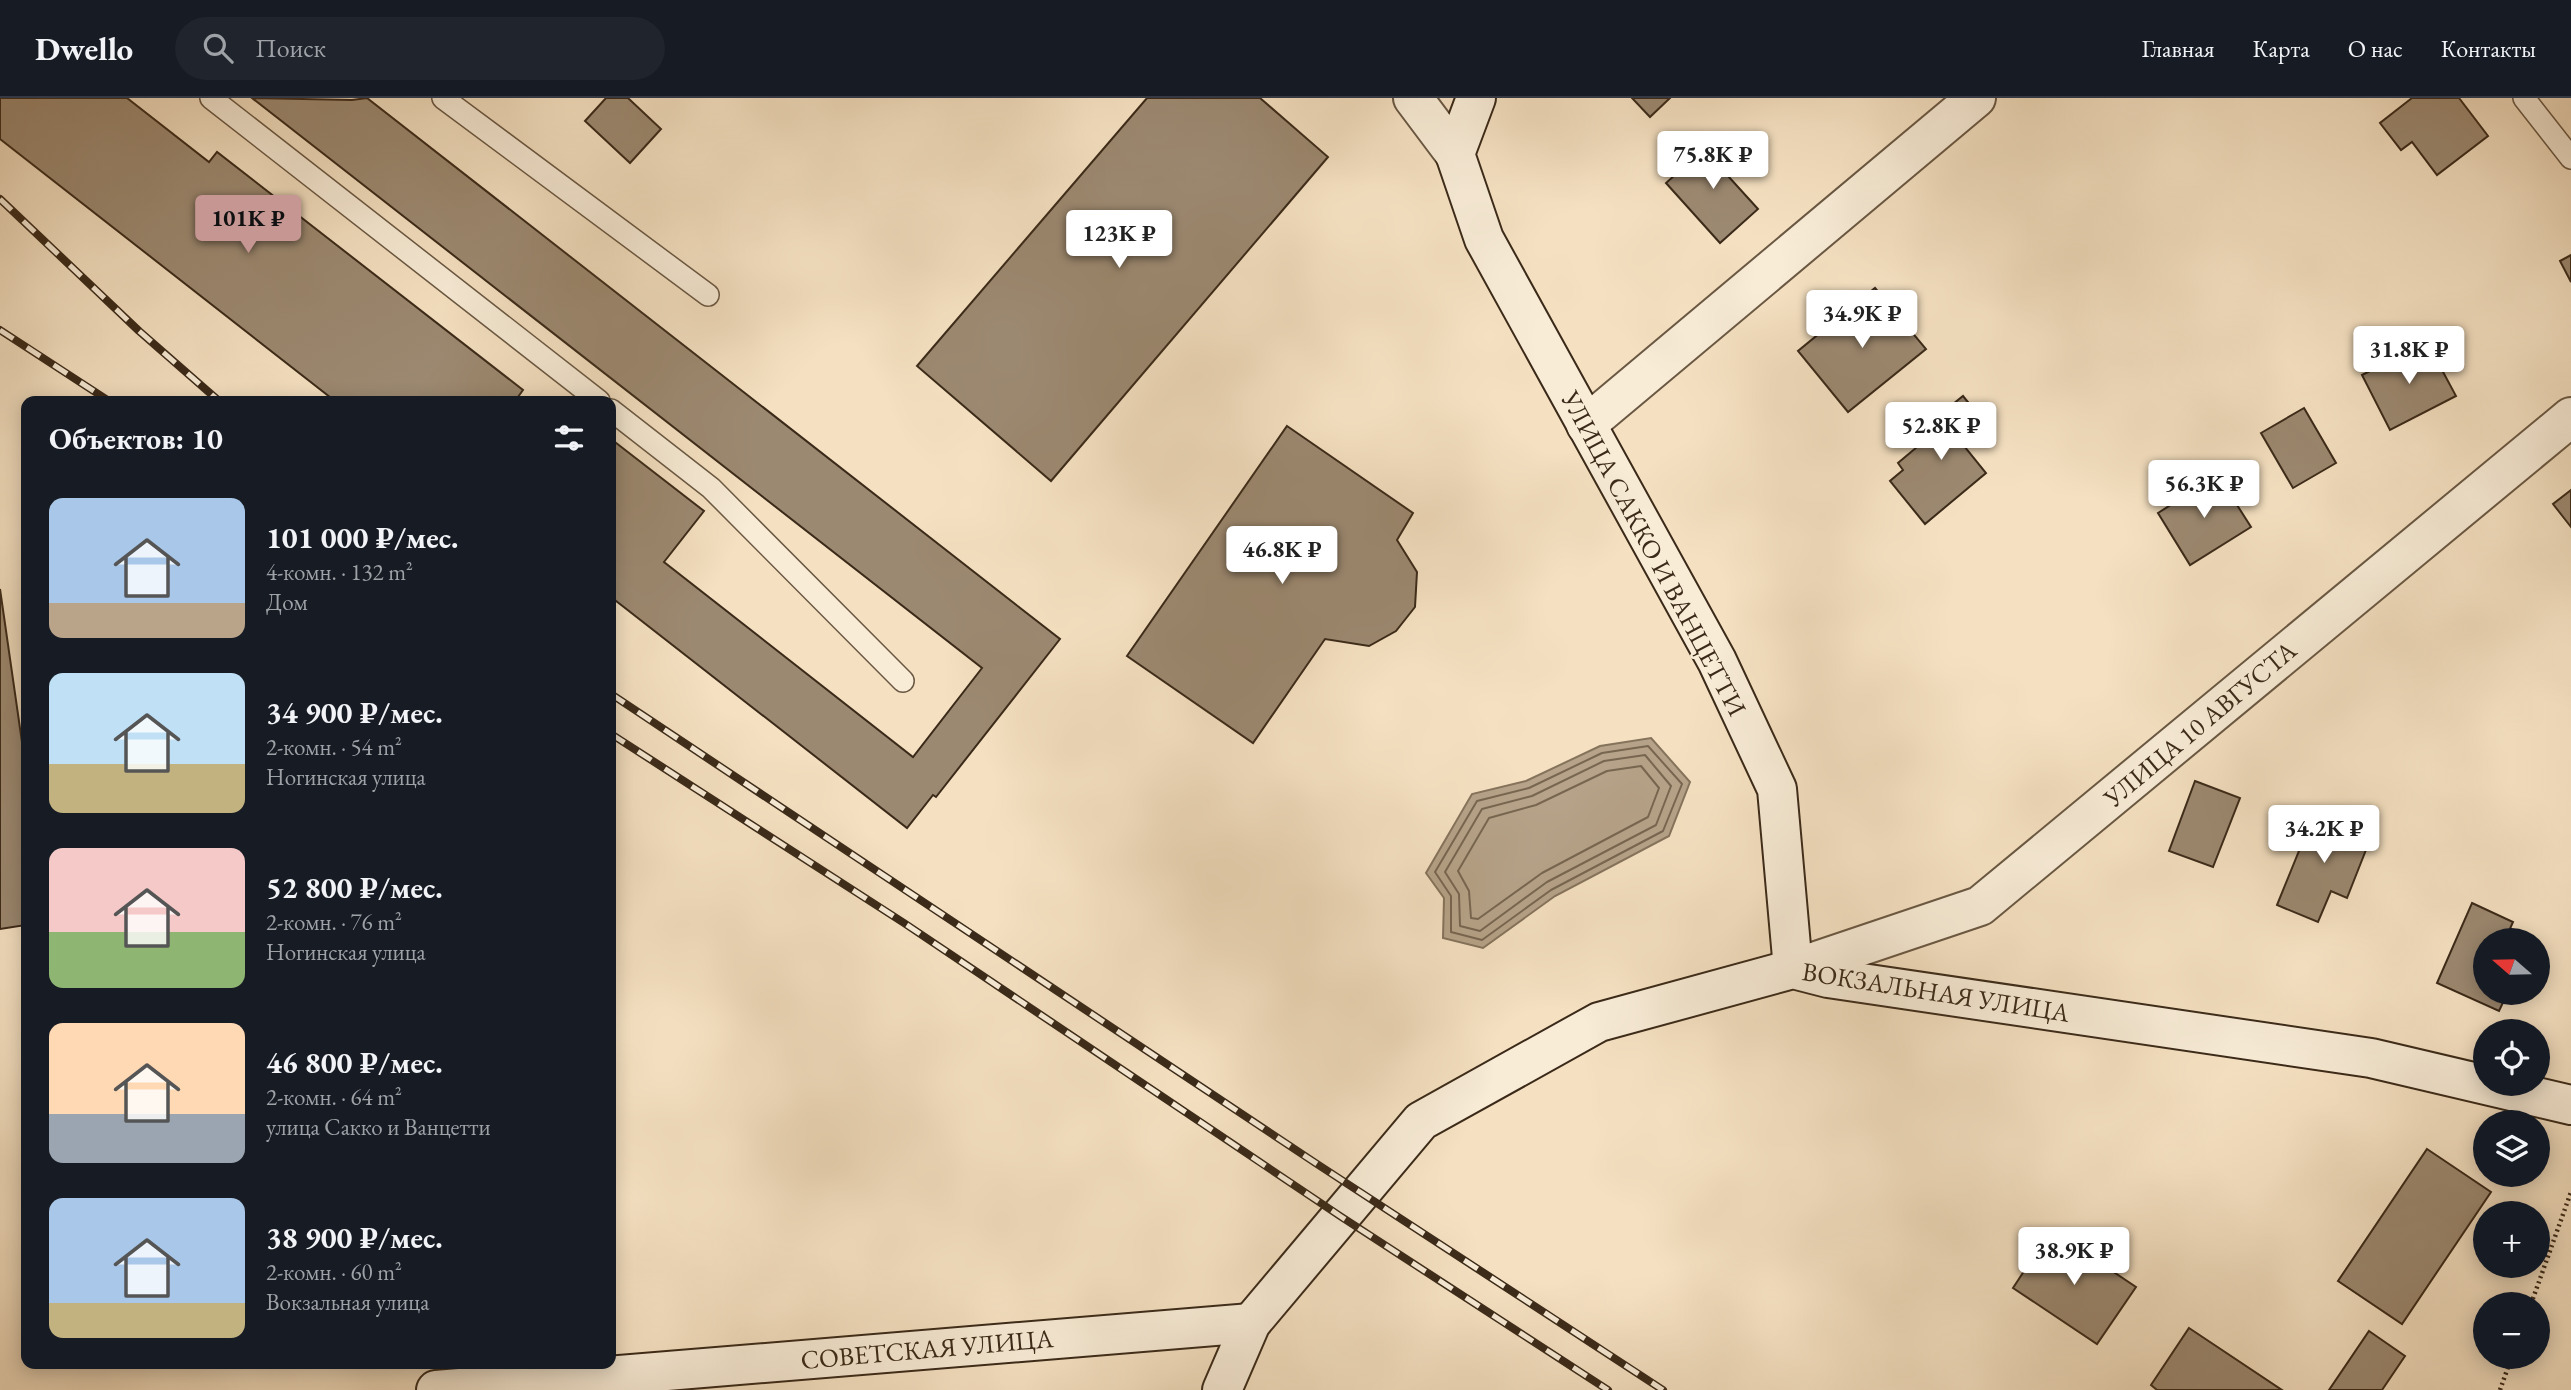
<!DOCTYPE html>
<html lang="ru">
<meta charset="utf-8">
<style>
body{margin:0;font-family:"EB Garamond",serif;background:#20242c;color:#f1f3f6;height:100vh;display:flex;flex-direction:column;font-size:26px;white-space:nowrap}
*{box-sizing:border-box;margin:0}
p{font-size:23px;color:#9ea1a6}
.icon{flex:none;width:38px;height:38px;fill:none;stroke:currentColor;stroke-width:2;stroke-linecap:round;stroke-linejoin:round}
.map{position:relative;flex:1;overflow:hidden}
.sheet{position:absolute;left:21px;top:298px;width:595px;height:973px;display:flex;flex-direction:column;background:#171b24;border-radius:14px;box-shadow:0 4px 18px #0003}
.sheet>*{flex:none}
.needle{width:46px;rotate:290deg}
.controls{position:absolute;left:2473px;top:830px;display:grid;gap:14px}
.controls a{display:grid;place-items:center;width:77px;height:77px;border-radius:50%;background:#171b24;box-shadow:0 4px 18px #0003;font-size:35px}
.price{position:absolute;translate:-50% -60px;padding:0 16px;border-radius:7px;background:#fff;color:#222;font-size:23px;line-height:46px;filter:drop-shadow(0 2px 4px #0008)}
.price::after{content:'';position:absolute;left:50%;top:42px;width:21px;height:16px;margin-left:-10px;background:inherit;clip-path:polygon(0 0,100% 0,50% 100%)}
.price.selected{background:#c59692;color:#111}
ul{padding:0;list-style:none}
li{display:flex;align-items:center;gap:21px;height:175px;padding:0 28px}
li span{display:grid;place-items:center;flex:none;width:196px;height:140px;border-radius:14px;color:#555}
li>.icon{margin-inline-start:auto}
span .icon{width:84px;height:84px;fill:#fffc;stroke-width:1}
li b{font-size:30px}
h2{display:flex;justify-content:space-between;align-items:center;height:84px;padding:0 28px;font-size:30px}
header{display:flex;align-items:center;gap:42px;box-sizing:border-box;height:98px;padding:0 35px;background:#171b24;border-bottom:2px solid #363941}
header strong{font-size:33px}
nav{display:flex;gap:38px;margin-inline-start:auto;font-size:24px}
.search{width:490px;height:63px;background:#20242c;display:flex;align-items:center;gap:18px;box-sizing:border-box;padding:0 24px;border-radius:38px;color:#9ea1a6;font-size:26px}
.map>svg:first-child{display:block}
.water{fill:#b6a389;stroke:#85735c;stroke-width:2}
.lines{fill:none;stroke-linecap:round;stroke-linejoin:round}
.shore{stroke:#786651;stroke-width:2}
.building{fill:#9c8971;stroke:#3b2a19;stroke-width:2}
.service-casing{stroke:#6a5843;stroke-width:24}
.minor-casing{stroke:#6a5843;stroke-width:42}
.secondary-casing{stroke:#3b2a19;stroke-width:42}
.path{stroke:#3b2a19;stroke-width:4.5;stroke-dasharray:2 3.5;stroke-linecap:butt}
.service{stroke:#f8ecd7;stroke-width:21}
.minor{stroke:#f8ecd7;stroke-width:38}
.secondary{stroke:#f8ecd7;stroke-width:38}
.rail-casing{stroke:#3b2a19;stroke-width:8}
.rail{stroke:#f8ecd7;stroke-width:5;stroke-dasharray:16;stroke-linecap:butt}
.labels{text-anchor:middle;stroke-width:5;stroke-linejoin:round;paint-order:stroke}
.street-label{font-size:26px;fill:#3b2a19;stroke:#f8ecd7}
</style>
<header>
<strong>Dwello</strong>
<div class="search"><svg class="icon" aria-label="search" viewBox="0 0 24 24"><circle cx="10" cy="10" r="6"/><path d="M15 15l6 6"/></svg>Поиск</div>
<nav><a>Главная</a><a>Карта</a><a>О нас</a><a>Контакты</a></nav>
</header>
<div class="map">
<svg width="2571" height="1292" viewBox="0 0 2571 1292">
<rect width="100%" height="100%" fill="#f5e1c2"/>
<filter id="stains"><feTurbulence type="fractalNoise" baseFrequency=".00286" numOctaves="4"/><feColorMatrix values="0 0 0 0 .2 0 0 0 0 .09 0 0 0 0 .02 0 0 0 .5 -.17"/></filter>
<radialGradient id="worn" r=".72"><stop offset=".6" stop-color="#630" stop-opacity="0"/><stop offset="1" stop-color="#630" stop-opacity=".3"/></radialGradient>
<path class="water" d="M1651,640l39,44 -21,54 -114,60 -72,52 -40,-10 1,-40 -18,-25 46,-79 54,-13 74,-35z"/>
<g class="lines">
<g class="shore">
<path d="M1648,648l34,38 -19,47 -112,59 -69,50 -31,-8v-36l-16,-24 42,-71 52,-13 73,-35z"/>
<path d="M1645,657l26,31 -15,39 -109,57 -67,49 -20,-5 -1,-32 -14,-22 37,-63 50,-13 72,-35z"/>
<path d="M1641,668l18,22 -11,29 -106,56 -64,46 -7,-1 -2,-27 -11,-20 31,-53 47,-13 71,-34z"/>
</g>
</g>
<g class="building">
<path d="M0,0h127l82,64 8,-10 306,238 -8,11h-180l-335,-262z"/>
<path d="M252,0l100,2 15,-2 693,541 -124,158 -3,-2 -26,33 -296,-231v-158l93,72 -40,51 249,195 69,-89z"/>
<path d="M606,0h22l33,31 -31,34 -45,-42z"/>
<path d="M1147,0h113l68,59 -277,324 -134,-115z"/>
<path d="M1632,0h38l-20,19z"/>
<path d="M2412,0h47l29,38 -51,39 -25,-33 -11,8 -21,-27z"/>
<path d="M1716,40l23,27 -11,11 30,33 -38,34 -54,-60z"/>
<path d="M2571,157v27l-11,-21z"/>
<path d="M1875,190l51,61 -78,63 -50,-61z"/>
<path d="M2427,244l29,54 -66,34 -28,-55z"/>
<path d="M1963,298l25,31 -24,19 22,27 -61,51 -35,-43 13,-11 -5,-7 25,-21 -7,-8z"/>
<path d="M2304,310l32,55 -43,25 -32,-55z"/>
<path d="M1287,328l126,87 -16,27 20,32 -2,35 -19,24 -27,15 -44,-7 -72,104 -126,-87z"/>
<path d="M2218,377l33,52 -61,38 -32,-52z"/>
<path d="M2571,392v37l-18,-23z"/>
<path d="M0,491l26,181v155l-26,4z"/>
<path d="M2195,683l45,17 -27,69 -44,-16z"/>
<path d="M2316,711l57,23 -26,66 -16,-7 -13,31 -41,-17z"/>
<path d="M2472,805l41,19 -8,18h-20v52h23l-9,19 -62,-28z"/>
<path d="M2427,1051l64,43 -89,132 -64,-43z"/>
<path d="M2051,1132l85,57 -39,57 -84,-56z"/>
<path d="M2189,1230l93,62h-125l-6,-5z"/>
<path d="M2369,1233l36,25 -23,34h-53z"/>
</g>
<g class="lines">
<g class="service-casing">
<g id="service">
<path d="M211,0l388,303"/>
<path d="M443,0l265,197"/>
<path d="M2524,0l47,60"/>
<path d="M611,312l100,78 192,193"/>
</g>
</g>
<g class="minor-casing">
<g id="minor">
<path d="M1413,0l42,56"/>
<path d="M1586,327l390,-327"/>
<path d="M1793,871l187,-63 591,-489"/>
</g>
</g>
<g class="secondary-casing">
<g id="secondary">
<path d="M1476,0l-21,56 29,85 233,422 60,128 16,180"/>
<path d="M436,1292l815,-67"/>
<path d="M1222,1292l29,-67 170,-202 178,-99 194,-53 35,9 543,80 200,47"/>
</g>
</g>
<g class="path">
<path d="M2531,1206l40,-112"/>
<path d="M2500,1292l12,-34"/>
</g>
<use href="#service" class="service"/>
<use href="#minor" class="minor"/>
<use href="#secondary" class="secondary"/>
<g class="rail-casing">
<g id="rail">
<path d="M0,101l139,132 80,70"/>
<path d="M0,232l109,71"/>
<path d="M611,596l706,470 346,226"/>
<path d="M611,636l293,189 436,293 268,174"/>
</g>
</g>
<use href="#rail" class="rail"/>
</g>
<g class="labels">
<g class="street-label">
<text transform="translate(1654 455) rotate(62)" y="9">УЛИЦА САККО И ВАНЦЕТТИ</text>
<text transform="translate(2200 626) rotate(-40)" y="9">УЛИЦА 10 АВГУСТА</text>
<text transform="translate(1936 894) rotate(9)" y="9">ВОКЗАЛЬНАЯ УЛИЦА</text>
<text transform="translate(927 1251) rotate(-5)" y="9">СОВЕТСКАЯ УЛИЦА</text>
</g>
</g>
<rect width="100%" height="100%" filter="url(#stains)"/>
<rect width="100%" height="100%" fill="url(#worn)"/>
</svg>
<div class="controls">
<a><svg class="needle" viewBox="-14 -14 28 28"><path d="M0-13l5 13h-10z" fill="#e53935"/><path d="M0 13l5-13h-10z" fill="#9ea1a6"/></svg></a>
<a><svg class="icon" aria-label="locate" viewBox="0 0 24 24"><circle cx="12" cy="12" r="6"/><path d="M12 2v4M12 18v4M2 12h4M18 12h4"/></svg></a>
<a><svg class="icon" aria-label="layers" viewBox="0 0 24 24"><path d="M12 4l9 5-9 5-9-5zM3 14l9 5 9-5"/></svg></a>
<a>+</a>
<a>−</a>
</div>
<b class="price" style="left:1713px;top:93px">75.8K ₽</b>
<b class="price selected" style="left:248px;top:157px">101K ₽</b>
<b class="price" style="left:1119px;top:172px">123K ₽</b>
<b class="price" style="left:1862px;top:252px">34.9K ₽</b>
<b class="price" style="left:2409px;top:288px">31.8K ₽</b>
<b class="price" style="left:1941px;top:364px">52.8K ₽</b>
<b class="price" style="left:2204px;top:422px">56.3K ₽</b>
<b class="price" style="left:1282px;top:488px">46.8K ₽</b>
<b class="price" style="left:2324px;top:767px">34.2K ₽</b>
<b class="price" style="left:2074px;top:1189px">38.9K ₽</b>
<section class="sheet">
<h2>Объектов: 10<svg class="icon" aria-label="filters" viewBox="0 0 24 24"><path d="M4 7h16M4 17h16"/><circle cx="9" cy="7" r="2"/><circle cx="15" cy="17" r="2"/></svg></h2>
<ul>
<li><span style="background:linear-gradient(#a9c7e8 75%,#b9a48a 0)"><svg class="icon" aria-label="home" viewBox="0 0 24 24"><path d="M3 11l9-7 9 7M6 9v11h12V9"/></svg></span><div><b>101 000 ₽/мес.</b><p>4-комн. · 132 m²</p><p>Дом</p></div></li>
<li><span style="background:linear-gradient(#bfe0f5 65%,#c2b280 0)"><svg class="icon" aria-label="home" viewBox="0 0 24 24"><path d="M3 11l9-7 9 7M6 9v11h12V9"/></svg></span><div><b>34 900 ₽/мес.</b><p>2-комн. · 54 m²</p><p>Ногинская улица</p></div></li>
<li><span style="background:linear-gradient(#f6c9c9 60%,#8fb573 0)"><svg class="icon" aria-label="home" viewBox="0 0 24 24"><path d="M3 11l9-7 9 7M6 9v11h12V9"/></svg></span><div><b>52 800 ₽/мес.</b><p>2-комн. · 76 m²</p><p>Ногинская улица</p></div></li>
<li><span style="background:linear-gradient(#ffd9b3 65%,#9aa5b1 0)"><svg class="icon" aria-label="home" viewBox="0 0 24 24"><path d="M3 11l9-7 9 7M6 9v11h12V9"/></svg></span><div><b>46 800 ₽/мес.</b><p>2-комн. · 64 m²</p><p>улица Сакко и Ванцетти</p></div></li>
<li><span style="background:linear-gradient(#a9c7e8 75%,#c2b280 0)"><svg class="icon" aria-label="home" viewBox="0 0 24 24"><path d="M3 11l9-7 9 7M6 9v11h12V9"/></svg></span><div><b>38 900 ₽/мес.</b><p>2-комн. · 60 m²</p><p>Вокзальная улица</p></div></li>
</ul>
</section>
</div>
